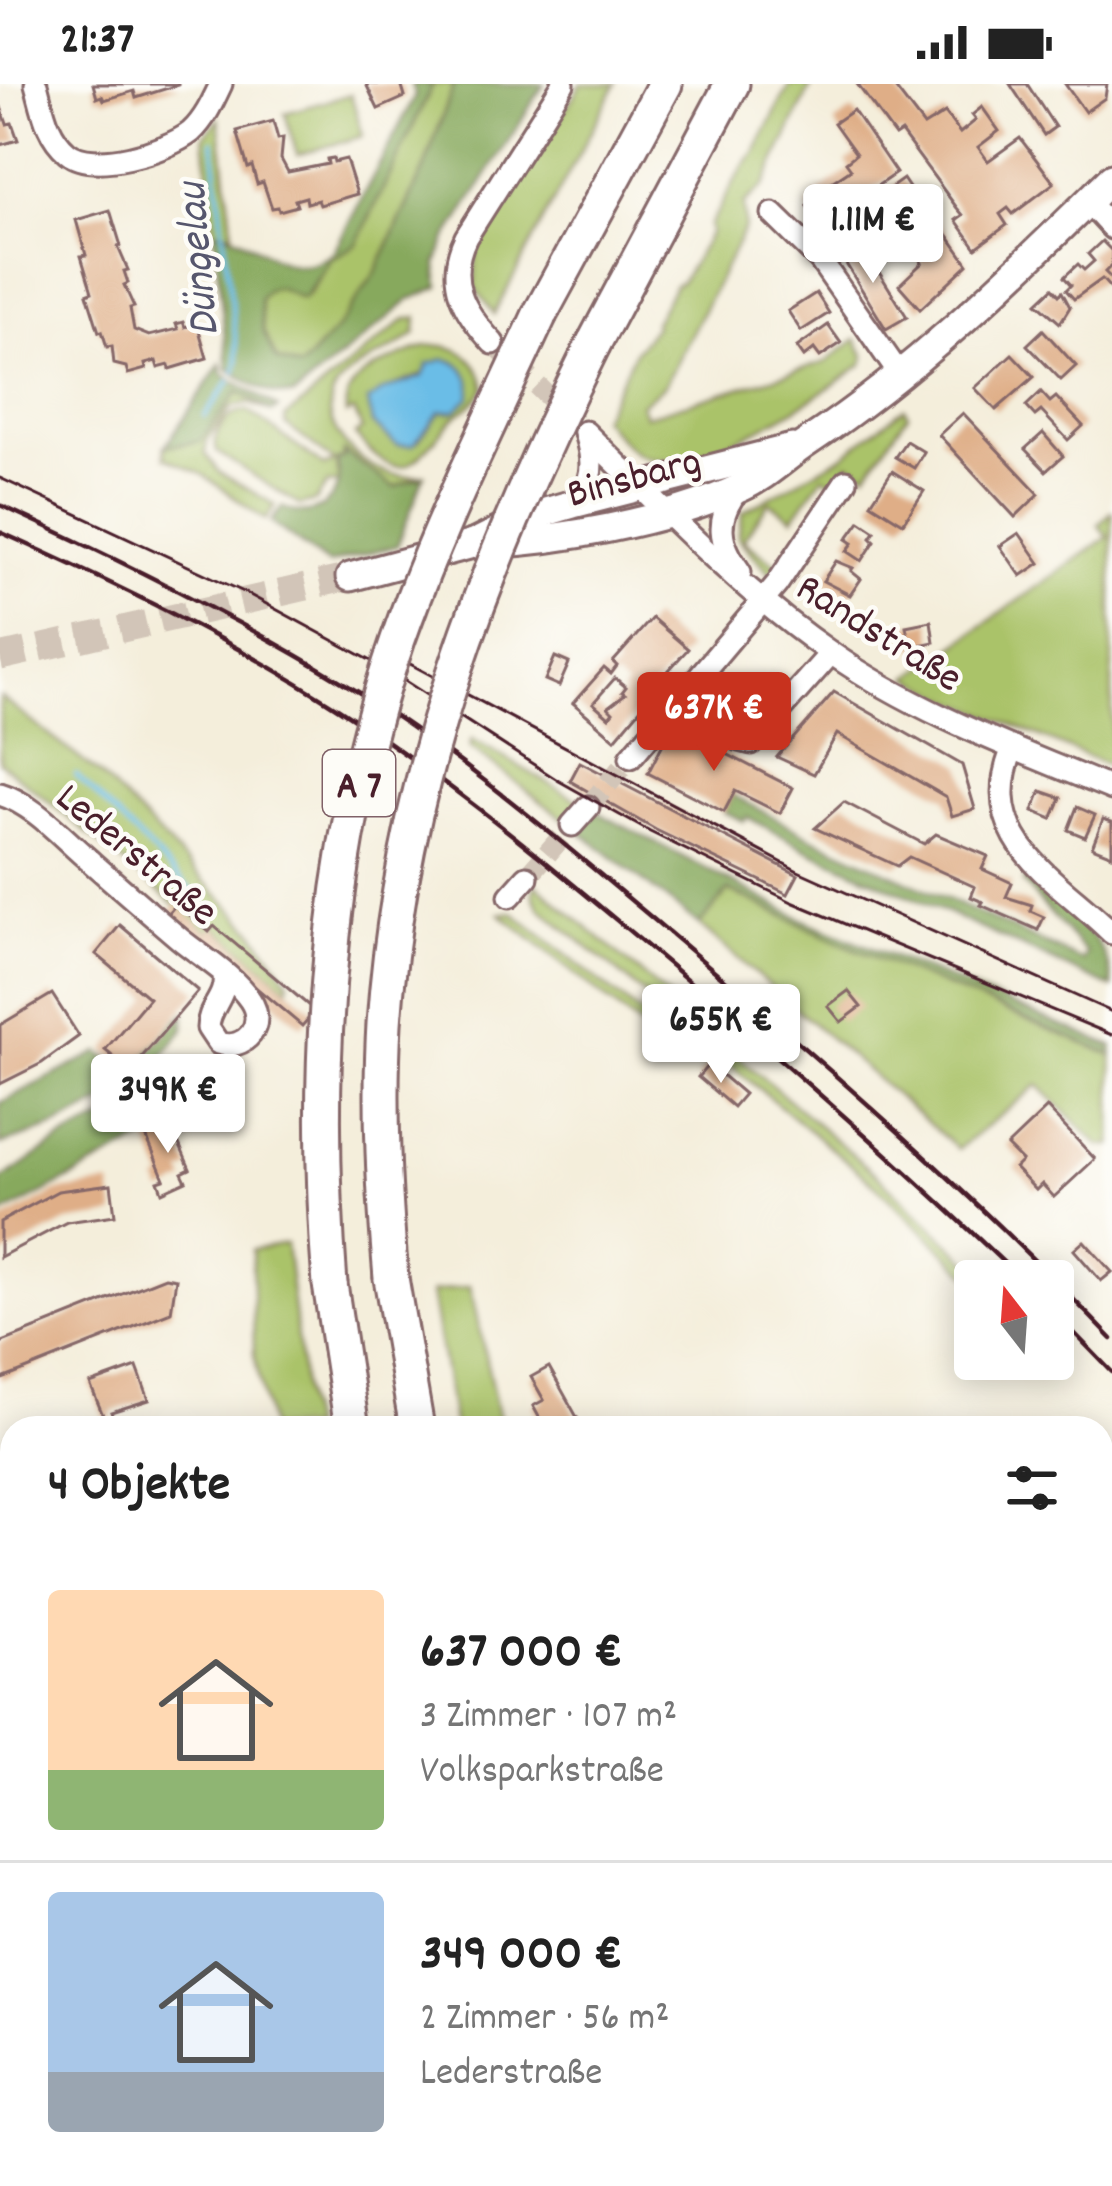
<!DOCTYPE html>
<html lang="de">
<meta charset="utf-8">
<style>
body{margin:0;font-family:Dekko,sans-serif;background:#f6f6f6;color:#222;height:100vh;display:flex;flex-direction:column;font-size:45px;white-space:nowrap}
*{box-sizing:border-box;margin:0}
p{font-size:39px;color:#767676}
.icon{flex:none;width:66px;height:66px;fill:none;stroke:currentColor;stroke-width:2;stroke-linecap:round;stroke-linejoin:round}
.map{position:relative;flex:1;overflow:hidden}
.side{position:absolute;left:0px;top:1332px;width:1113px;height:771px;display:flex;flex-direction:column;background:#fff;border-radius:36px 36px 0 0;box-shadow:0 6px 30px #0003}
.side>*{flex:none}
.needle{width:78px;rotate:343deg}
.fabs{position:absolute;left:954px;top:1176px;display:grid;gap:24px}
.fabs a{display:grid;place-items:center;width:120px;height:120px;border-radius:12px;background:#fff;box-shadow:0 6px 30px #0003;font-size:60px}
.price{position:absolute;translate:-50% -102px;padding:0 27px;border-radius:12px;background:#fff;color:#222;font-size:39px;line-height:78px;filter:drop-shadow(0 3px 6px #0008)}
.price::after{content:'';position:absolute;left:50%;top:72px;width:36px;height:27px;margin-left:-18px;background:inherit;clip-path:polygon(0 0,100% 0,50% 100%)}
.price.current{background:#c8321e;color:#fff}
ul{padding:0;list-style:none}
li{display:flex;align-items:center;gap:36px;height:300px;padding:0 48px}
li+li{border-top:3px solid #e0e0e0}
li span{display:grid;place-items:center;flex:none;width:336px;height:240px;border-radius:12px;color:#555}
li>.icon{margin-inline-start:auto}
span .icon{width:144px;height:144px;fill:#fffc;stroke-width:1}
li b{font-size:51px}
h2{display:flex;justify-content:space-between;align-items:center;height:144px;padding:0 48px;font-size:51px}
.status{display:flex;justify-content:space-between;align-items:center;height:84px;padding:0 60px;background:#fff;direction:ltr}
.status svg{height:33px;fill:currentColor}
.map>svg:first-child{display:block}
.green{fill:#aac369;stroke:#7a714a;stroke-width:3;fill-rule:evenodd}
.forest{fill:#87a95d;stroke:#686444;stroke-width:3}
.water{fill:#6bbde7;stroke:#5a6e89;stroke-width:3}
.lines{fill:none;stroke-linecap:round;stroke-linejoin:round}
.stream{stroke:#6bbde7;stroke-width:4.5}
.building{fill:#dfae87;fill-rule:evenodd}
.minor-tunnel{stroke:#d2c5b8;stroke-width:21;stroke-dasharray:21 10;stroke-linecap:butt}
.major-tunnel{stroke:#d2c5b8;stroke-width:27;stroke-dasharray:27 14;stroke-linecap:butt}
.minor-casing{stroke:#866769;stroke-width:27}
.major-casing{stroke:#866769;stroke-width:33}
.highway-casing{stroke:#866769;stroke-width:39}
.minor{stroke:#fff;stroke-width:21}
.major{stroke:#fff;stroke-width:27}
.highway{stroke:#fff;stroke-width:33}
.tram{stroke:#4a1f2b;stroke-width:3}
.rail{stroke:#4a1f2b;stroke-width:4.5}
.highway-bridge-casing{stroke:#866769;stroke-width:39;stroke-linecap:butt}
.highway-bridge{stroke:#fff;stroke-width:33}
.labels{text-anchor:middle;stroke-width:9;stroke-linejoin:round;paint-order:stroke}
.shield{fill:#fdfcf7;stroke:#806168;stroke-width:3}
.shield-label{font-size:39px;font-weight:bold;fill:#4a1f2b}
.street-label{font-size:42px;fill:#4a1f2b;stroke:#fdfcf7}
.water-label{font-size:45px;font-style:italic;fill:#56566d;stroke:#fdfcf7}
</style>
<div class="status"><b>21:37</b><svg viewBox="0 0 49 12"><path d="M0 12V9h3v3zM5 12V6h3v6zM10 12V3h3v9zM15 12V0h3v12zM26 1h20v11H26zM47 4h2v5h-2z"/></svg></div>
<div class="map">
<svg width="1112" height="2102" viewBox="0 0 1112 2102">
<rect width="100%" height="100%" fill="#fdfcf7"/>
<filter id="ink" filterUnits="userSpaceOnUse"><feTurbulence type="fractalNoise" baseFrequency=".00833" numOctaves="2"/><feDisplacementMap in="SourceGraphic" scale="24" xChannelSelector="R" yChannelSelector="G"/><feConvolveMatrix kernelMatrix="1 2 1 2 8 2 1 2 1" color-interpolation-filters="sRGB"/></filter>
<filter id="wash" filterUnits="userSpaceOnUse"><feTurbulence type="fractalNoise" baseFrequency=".004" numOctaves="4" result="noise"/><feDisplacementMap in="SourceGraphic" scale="48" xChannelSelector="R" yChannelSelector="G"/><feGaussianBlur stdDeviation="2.7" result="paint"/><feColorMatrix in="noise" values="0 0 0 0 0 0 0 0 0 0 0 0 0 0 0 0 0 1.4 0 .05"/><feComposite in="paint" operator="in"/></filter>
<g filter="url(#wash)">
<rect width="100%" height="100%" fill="#f4eedb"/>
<g class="green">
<path d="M433,0h21l-30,85 -48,103 -40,58 -36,38 -23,-8 -14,-29 -3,-32c11,-18 25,-12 38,-1l10,-3 23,-36 26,-15z"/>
<path d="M581,0h35l-122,230 -19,-27 1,-34z"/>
<path d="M790,0h22l-48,102 -20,18 1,24 -80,157 -24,19 4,12 181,-54 30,-23 9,18 -2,7c-42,31 -168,114 -220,92 -17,-7 -30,-26 -42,-38l34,-67 20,-25 -1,-4 21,-38 6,-2 30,-50 -2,-6c12,-19 32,-61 45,-72z"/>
<path d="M351,10l12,42 -66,19 -12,-42z"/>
<path d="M219,35l14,114 -19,-3 -10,-94z"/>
<path d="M417,233l-1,16c-22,19 -62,30 -79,54 -24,35 19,76 51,86 12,4 25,3 38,2l-32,12 -50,-29 -7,4 2,21 -12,1 -11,17 -17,4 -82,-53c-6,-19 11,-41 31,-41l76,55 11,-4 -49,-37 -1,-7 119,-98z"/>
<path d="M426,262c30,-3 53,11 59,41 -8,18 -22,21 -34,34 -36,39 -47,72 -96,14l7,-6 -8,-18 -8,3c-6,-41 50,-55 80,-68zM426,289l24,39h-10l-22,29 -21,4 -25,-22 24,-38z"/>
<path d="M241,308l32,20 -25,-9 -16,4 -25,34 -2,12 14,19 56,33 -9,15 -64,-46 -37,-17v-11l35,-4 33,-48z"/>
<path d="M904,324l4,6 -41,59 -18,-10 -12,22 -14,-9 -30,42 -24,-16 -26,38 36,26 -6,10 -35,-38 5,-26 98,-55z"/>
<path d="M1112,428v255l-159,-67 -43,-23 198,-140 -10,-12z"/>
<path d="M0,613l97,75 156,158 36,51 -1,7 -73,-62 -6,6 -209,-170z"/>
<path d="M472,655l109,63 -16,18 -95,-73z"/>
<path d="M536,800l340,290 114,107h-15l-103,-99 -332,-274 -7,-14z"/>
<path d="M728,806l110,52 274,113v90l-12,1 -62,-61 -80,64 -259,-224z"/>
<path d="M512,828l164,130 -7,8 -169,-136z"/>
<path d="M286,1160l19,160 5,24h-40l-16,-73 -2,-105z"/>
<path d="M470,1202l31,142h-47l-23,-135z"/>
<path d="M779,2091h182l6,11h-176z"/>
</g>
<g class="forest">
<path d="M412,0h21l-76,160 -26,15 -28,40c-17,-6 -29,-22 -43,0l3,32 14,29 23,8 36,-38 40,-58 48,-103 30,-85h90l-97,155 -10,24 2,24 -28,12 -116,96c-21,5 -49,-14 -67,-26l-14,-139c49,8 70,58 119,23l82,-157z"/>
<path d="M221,280l2,10 55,34 -5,4 -35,-20 -38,50 -35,4z"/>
<path d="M344,368l50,35 30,-11 -27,70 -69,18 -57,-42 11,-15c34,17 64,-9 55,-46l7,-3z"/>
<path d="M733,711l74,40 276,126 3,-8 -63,-70 2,-6c37,28 87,61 87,111l-302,-137 -63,-34 -3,4 -20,-9z"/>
<path d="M595,727l215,112 302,123v9l-274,-113 -109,-52 -30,35 -121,-95z"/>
<path d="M184,930v15l-46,57 -84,41 -54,18v-42l99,-51 30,21z"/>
<path d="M179,1010l5,13 -41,20 2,12 -145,77v-36c17,-9 31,-21 47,-31 40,-26 87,-41 132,-55z"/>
</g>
<path class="water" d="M445,275c18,4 30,19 25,38l-15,14 -15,1 -27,33h-16l-25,-22 -4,-22 16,-11 39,-14 5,-12z"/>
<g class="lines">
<g class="stream">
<path d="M213,57l25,219 -3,12"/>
<path d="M205,332l25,-35"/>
<path d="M76,691l127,127"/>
</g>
</g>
<g id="blocks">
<g class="building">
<path d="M93,0h85v1l-42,13 -2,-7 -30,9 -2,-4 -5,2z"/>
<path d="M366,0h35l4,13 -27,12z"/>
<path d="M857,0h35l32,42 21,-13 15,20 16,-13 -4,-5 10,-8 17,24 -21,16 10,14 32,-23 34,45 -41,31 -5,-6 -8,6 7,11 -31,23 -20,-28 7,-5 -6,-7 -56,-76 -6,4z"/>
<path d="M1010,0h17l28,43 -11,8z"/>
<path d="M1065,0h42l-2,14 -20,14z"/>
<path d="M0,20l7,20 5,-1 6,17 -18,5z"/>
<path d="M853,26l43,63 -76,52 -13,-19 11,-8 -4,-4 37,-25 -5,-7 10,-8 -22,-31z"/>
<path d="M273,37l5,18 5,-1 -2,21 7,13 40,-8 -1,-5 6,-1 1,4 12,-3 11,35 -37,11 -2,-5 -11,3 -1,-6 -11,3 2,6 -18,5 -1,-4 -6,1 -9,-26 -6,2 -5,-18 -4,2 -11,-37z"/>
<path d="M903,95l21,31 4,-3 40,57 -48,45 -21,-24 23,-22 -44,-66z"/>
<path d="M110,126l11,36 -3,1 10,23 -4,1 4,12 -4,2 10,22 -4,1 4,22 15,6 29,-7 -2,-5 7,-2 2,5 12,-4 10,35 -37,11 -1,-4 -11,3 -2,-7 -11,3 1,5 -18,5 -2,-7 -12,-3 -2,-18 -5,1 -5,-16 -3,1 -12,-38 5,-2 -11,-36 5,-1 -10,-35z"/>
<path d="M1102,157l10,10v14l-7,7 7,7v11l-10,-11 -28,20 -8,-9 5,-5 -7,-8 14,-13 6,6 10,-9 -6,-7z"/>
<path d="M860,158l47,75 -21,12 -46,-75z"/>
<path d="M1053,204l6,7 3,-3 8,15 -10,16 -23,-20z"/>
<path d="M816,209l13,20 -28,18 -13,-20z"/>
<path d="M828,241l13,18 -21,14 -6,-8 -10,8 -7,-10z"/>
<path d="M1043,246l33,36 -15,14 -34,-35z"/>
<path d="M1012,270l22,23 -38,33 -21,-22z"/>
<path d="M1041,308l9,10 6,-5 27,29 -15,14 -27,-29 -6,5 -9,-10z"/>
<path d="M963,329l76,81 -24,23 -76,-82z"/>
<path d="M1043,349l20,23 -17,15 -21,-22z"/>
<path d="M906,357l18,11 -10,16 -19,-11z"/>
<path d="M892,387l32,20 -21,32 -32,-20z"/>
<path d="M860,437l15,10 -4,6 4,4 -13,20 -15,-10 6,-8 -6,-4z"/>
<path d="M1019,449l21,30 -19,13 -21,-30z"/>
<path d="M836,477l17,7 -2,3 10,8 -11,16 -27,-14z"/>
<path d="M652,534l36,31 -40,44 7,6 -10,12 -4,-3 -26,31 -42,-36 31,-35 7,6 6,-8 -4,-4zM615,594l11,9 -4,5 3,2 -17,13 5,5 -4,5 -16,-14z"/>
<path d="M931,537l3,21 -24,5 -4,-21z"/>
<path d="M555,573l14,6 -10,23 -14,-6z"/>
<path d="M834,608l128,73 13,44 -23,7 -6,-19 -109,-63 -23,40 -37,-17z"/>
<path d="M672,642l121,62 -13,25 -45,-22 -11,21 -76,-39z"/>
<path d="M580,678l218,113 -10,19 -132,-64 -86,-49z"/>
<path d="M1041,707l20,7 -9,21 -19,-8z"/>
<path d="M844,718l80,42 12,-10 52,22 -6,13 30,14 -6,14 26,8 -2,6 14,6 -6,13 -57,-25 2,-3 -12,-5 4,-10 -66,-30 -12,9 -82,-38z"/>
<path d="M1077,723l18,8 -10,22 -17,-7z"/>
<path d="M1103,735l9,3v33l-20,-8z"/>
<path d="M176,820l33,28 5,-6 101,85 -13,15 -134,-112z"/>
<path d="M120,841l78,66 -68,80 -25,-21 44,-52 -53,-44z"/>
<path d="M848,907l13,16 -20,15 -13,-16z"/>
<path d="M52,910l27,42 -37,27 -42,21v-59z"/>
<path d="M709,980l35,30 -11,13 -35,-30z"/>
<path d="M1047,1024l48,51 -41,38 -12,-13 -6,6 -21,-22 7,-7 -15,-15z"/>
<path d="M170,1039l20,46 -8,4 4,8 -24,11 -4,-11 6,-2 -19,-46z"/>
<path d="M111,1100l4,31 -48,7 -67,35v-35l58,-31z"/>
<path d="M1084,1157l28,31 -11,9 -27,-31z"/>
<path d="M165,1193l11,2 -5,33 -171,68v-37z"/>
<path d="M137,1283l12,33 -38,12 2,5 -8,3 -15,-36z"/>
<path d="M549,1283l34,61h-38l-12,-22 11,-6 -13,-23z"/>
<path d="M219,2091h195l-2,11h-131z"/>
</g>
</g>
</g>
<g filter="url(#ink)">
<use href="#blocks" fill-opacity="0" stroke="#866769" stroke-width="3"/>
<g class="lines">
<g class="minor-tunnel">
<path d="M493,259l92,89"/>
<path d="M588,723l43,-50"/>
<path d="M527,793l45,-52"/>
</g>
<path class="major-tunnel" d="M0,573l350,-80"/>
<g class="minor-casing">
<g id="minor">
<path d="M36,0c7,25 10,50 31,68 25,22 100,-1 124,-20 14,-13 22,-31 30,-48"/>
<path d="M1088,118l24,26"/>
<path d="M773,130l47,46 80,115"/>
<path d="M493,259c-30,-32 -48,-63 -27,-106l97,-153"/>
<path d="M585,348c79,78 155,158 246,221 86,60 185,96 281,136"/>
<path d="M738,405c-23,31 -20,52 2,83"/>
<path d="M573,420c22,-22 21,-43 12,-71"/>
<path d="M702,590l65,54"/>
<path d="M684,611l55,45 12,3 80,-90"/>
<path d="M1013,664c-39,92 44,130 99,185"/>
<path d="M631,673l146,-173 69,-103"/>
<path d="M0,710c32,10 57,38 82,60 32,28 65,57 98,85 22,18 54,37 70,61 17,25 -5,52 -32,43l-10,-15c0,-21 19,-30 16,-53"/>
<path d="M572,741l16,-18"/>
<path d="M510,812l17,-19"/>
</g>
</g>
<g class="major-casing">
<g id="major">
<path d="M473,460c78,-1 196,-23 267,-56 26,-11 45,-31 68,-46 112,-74 208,-170 304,-264"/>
<path d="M350,493l123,-33 52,-26 48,-14 219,-56"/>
</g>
</g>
<g class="highway-casing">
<g id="highway">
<path d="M540,230l125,-230"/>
<path d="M594,259l138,-259"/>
<path d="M391,1194l26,150"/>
<path d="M330,1200l22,144"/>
<path d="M642,2091l5,11"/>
<path d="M710,2091l5,11"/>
<path d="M759,2091l12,11"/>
<path d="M573,2102v-11"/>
</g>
</g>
<use href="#minor" class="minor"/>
<use href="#major" class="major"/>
<use href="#highway" class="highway"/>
<g class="tram">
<path d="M0,394l248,116 140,76 171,111 91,51 142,70 320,133"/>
<path d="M382,565l416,222 314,141"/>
</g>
<g class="rail">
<path d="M0,421c118,54 236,112 347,180 121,74 229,169 337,260 149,126 293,253 428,394"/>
<path d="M0,448c116,52 232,108 339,177 117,76 224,166 331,256 120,102 239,206 353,316"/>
<path d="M1053,1227l59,61"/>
</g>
<g class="highway-bridge-casing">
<g id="highway-bridge">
<path d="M391,1194c-7,-84 -12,-169 -7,-254 17,-248 100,-461 210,-681"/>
<path d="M330,1200c-18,-232 -2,-468 84,-688 37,-96 83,-188 126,-282"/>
</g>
</g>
<use href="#highway-bridge" class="highway-bridge"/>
</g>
</g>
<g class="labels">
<rect class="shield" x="323" y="666" width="72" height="66" rx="9"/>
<g class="shield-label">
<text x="359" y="713">A 7</text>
</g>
<g class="street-label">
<text transform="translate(633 390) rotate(-15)" y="15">Binsbarg</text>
<text transform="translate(881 546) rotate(32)" y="15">Randstraße</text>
<text transform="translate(139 768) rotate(40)" y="15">Lederstraße</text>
</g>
<g class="water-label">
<text transform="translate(194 176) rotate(-95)" y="16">Düngelau</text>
</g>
</g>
</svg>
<div class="fabs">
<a><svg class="needle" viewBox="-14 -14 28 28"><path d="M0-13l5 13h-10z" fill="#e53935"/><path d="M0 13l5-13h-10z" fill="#767676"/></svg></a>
</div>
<b class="price" style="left:873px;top:202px">1.11M €</b>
<b class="price current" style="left:714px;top:690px">637K €</b>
<b class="price" style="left:721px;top:1002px">655K €</b>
<b class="price" style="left:168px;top:1072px">349K €</b>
<section class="side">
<h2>4 Objekte<svg class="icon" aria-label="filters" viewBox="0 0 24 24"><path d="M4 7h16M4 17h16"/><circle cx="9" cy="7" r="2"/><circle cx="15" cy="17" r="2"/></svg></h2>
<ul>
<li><span style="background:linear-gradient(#ffd9b3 75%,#8fb573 0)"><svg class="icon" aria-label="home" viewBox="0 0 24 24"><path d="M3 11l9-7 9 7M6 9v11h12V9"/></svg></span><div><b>637 000 €</b><p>3 Zimmer · 107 m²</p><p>Volksparkstraße</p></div></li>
<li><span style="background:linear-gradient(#a9c7e8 75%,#9aa5b1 0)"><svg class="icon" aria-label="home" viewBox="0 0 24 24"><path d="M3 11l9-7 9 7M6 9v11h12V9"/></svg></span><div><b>349 000 €</b><p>2 Zimmer · 56 m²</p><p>Lederstraße</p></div></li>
</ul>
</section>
</div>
